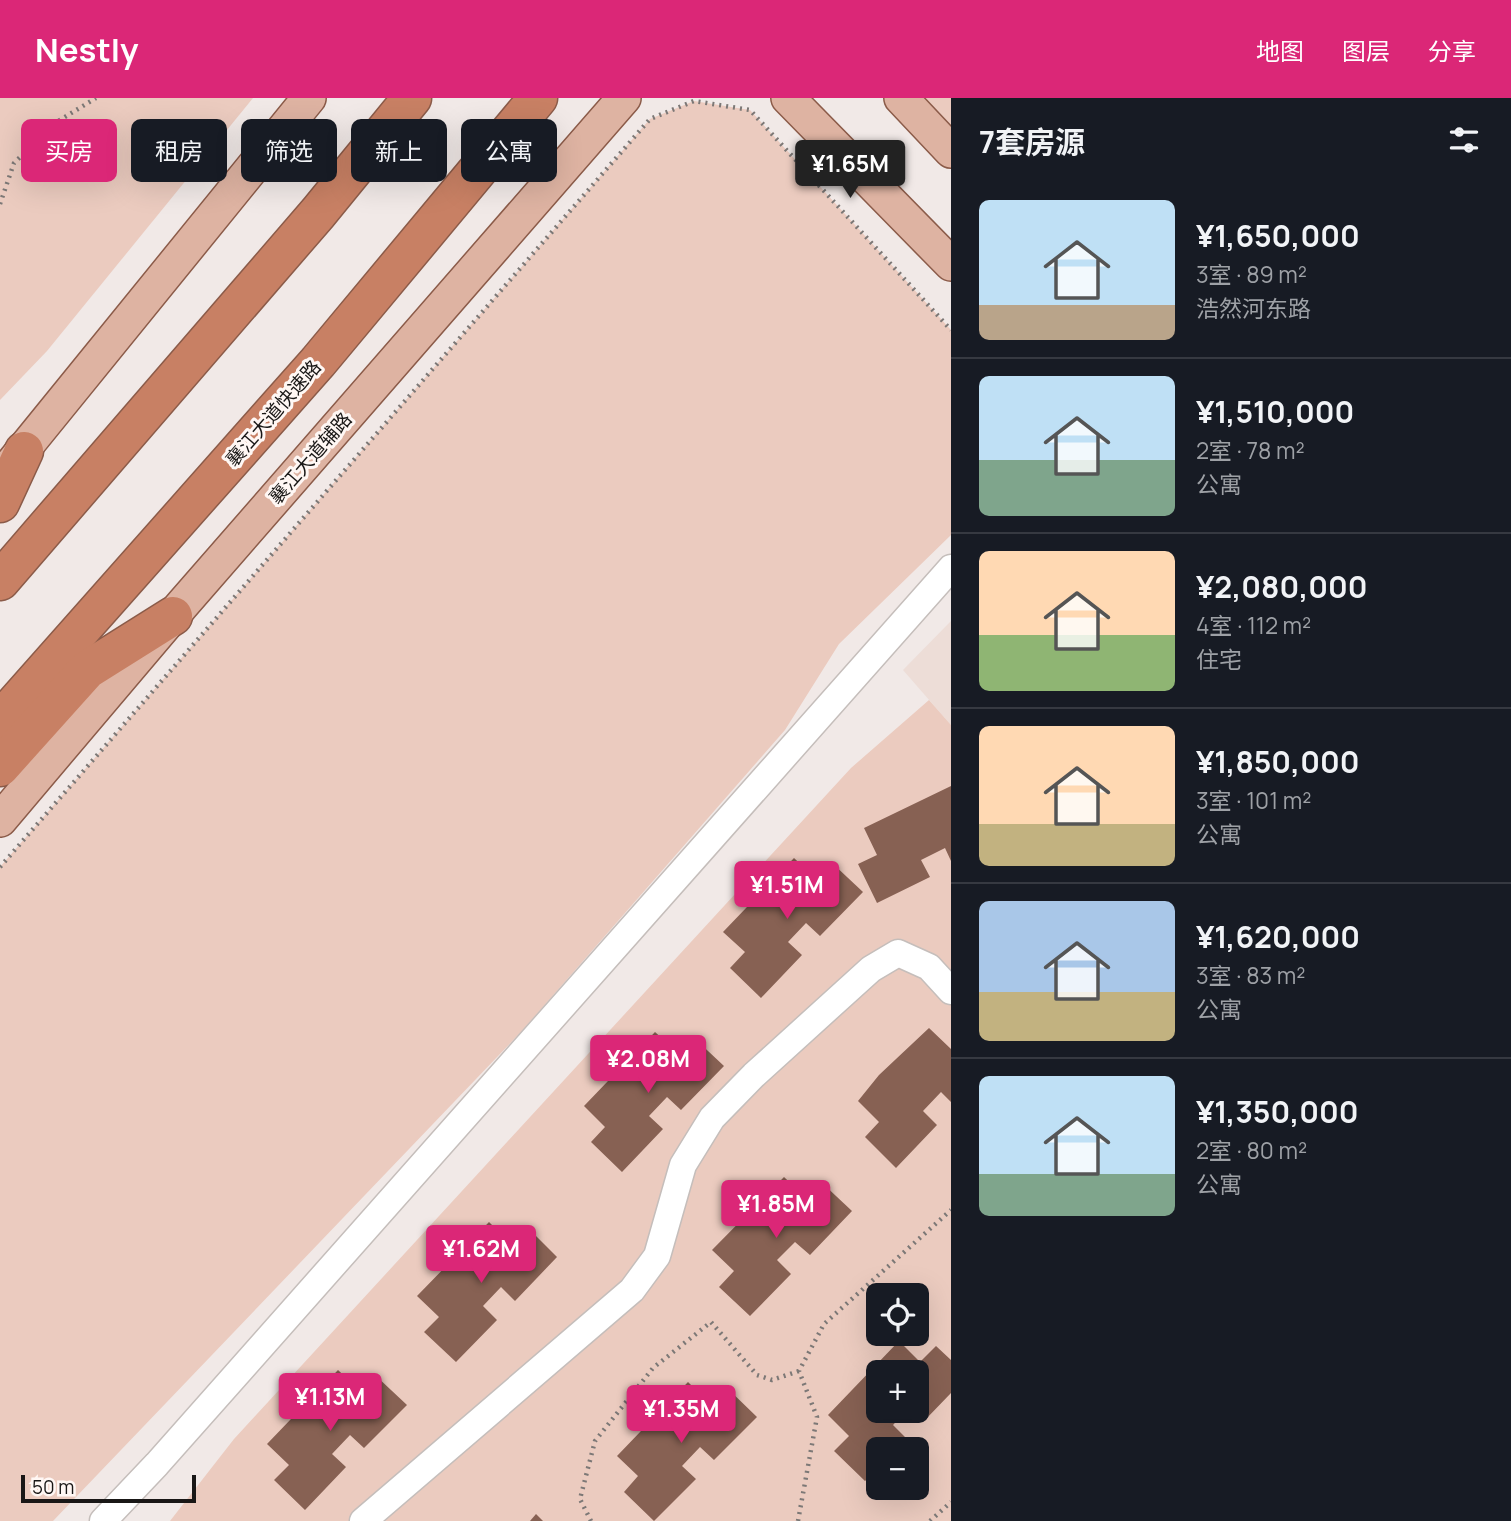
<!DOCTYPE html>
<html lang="zh">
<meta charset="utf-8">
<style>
body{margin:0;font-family:Manrope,"Noto Sans SC",sans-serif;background:#242831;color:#f1f3f6;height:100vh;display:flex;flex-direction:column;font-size:26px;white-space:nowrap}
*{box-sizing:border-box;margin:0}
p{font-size:23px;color:#9ea1a6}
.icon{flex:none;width:38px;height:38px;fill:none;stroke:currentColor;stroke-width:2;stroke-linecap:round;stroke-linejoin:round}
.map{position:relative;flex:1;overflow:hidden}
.details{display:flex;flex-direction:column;background:#171b24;width:560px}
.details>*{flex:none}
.top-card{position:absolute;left:21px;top:21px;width:665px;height:63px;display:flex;gap:14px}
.fabs{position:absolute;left:866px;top:1185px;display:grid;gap:14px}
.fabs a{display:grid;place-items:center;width:63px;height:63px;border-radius:10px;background:#171b24;box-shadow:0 7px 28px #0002;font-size:35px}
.scale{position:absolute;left:21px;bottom:18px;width:175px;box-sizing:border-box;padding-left:7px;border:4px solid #191716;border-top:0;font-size:19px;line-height:24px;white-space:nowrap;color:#191716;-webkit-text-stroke:5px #fff7f4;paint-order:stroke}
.price{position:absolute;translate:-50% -60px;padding:0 16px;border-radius:7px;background:#db2777;color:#fff;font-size:23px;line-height:46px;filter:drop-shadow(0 2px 4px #0008)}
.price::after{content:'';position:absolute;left:50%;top:42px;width:21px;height:16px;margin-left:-10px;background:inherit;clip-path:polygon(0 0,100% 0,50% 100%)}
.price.current{background:#222;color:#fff}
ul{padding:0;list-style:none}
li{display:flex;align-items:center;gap:21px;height:175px;padding:0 28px}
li+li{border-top:2px solid #363941}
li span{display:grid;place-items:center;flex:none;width:196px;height:140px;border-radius:10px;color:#555}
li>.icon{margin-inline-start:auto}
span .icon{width:84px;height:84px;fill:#fffc;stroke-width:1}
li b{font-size:30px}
h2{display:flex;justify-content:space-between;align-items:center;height:84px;padding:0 28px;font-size:30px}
.chip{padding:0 24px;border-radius:10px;background:#171b24;box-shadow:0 7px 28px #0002;font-size:24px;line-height:63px}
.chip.current{background:#db2777;color:#fff}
header{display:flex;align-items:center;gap:42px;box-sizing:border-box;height:98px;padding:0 35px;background:#db2777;color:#fff}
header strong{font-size:33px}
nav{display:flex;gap:38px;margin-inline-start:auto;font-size:24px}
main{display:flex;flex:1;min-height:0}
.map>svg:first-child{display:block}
.built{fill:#edddd7}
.green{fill:#ebcbbf;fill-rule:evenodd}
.building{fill:#876153}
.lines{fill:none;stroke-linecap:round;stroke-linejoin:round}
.minor-casing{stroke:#c5bebb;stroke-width:29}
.major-casing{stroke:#8b5b49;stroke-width:36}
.highway-casing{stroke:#8b5b49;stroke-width:41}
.path{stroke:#7c7876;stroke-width:4.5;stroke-dasharray:2 5;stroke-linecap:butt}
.minor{stroke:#fff;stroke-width:26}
.major{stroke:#deb3a2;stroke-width:33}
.highway{stroke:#c88064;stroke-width:38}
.labels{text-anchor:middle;stroke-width:6;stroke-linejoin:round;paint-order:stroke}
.street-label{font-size:19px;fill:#191716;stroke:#fff7f4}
</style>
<header>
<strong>Nestly</strong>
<nav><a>地图</a><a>图层</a><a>分享</a></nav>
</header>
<main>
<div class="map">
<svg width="951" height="1423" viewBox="0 0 951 1423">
<rect width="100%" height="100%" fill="#f1e9e7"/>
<path class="built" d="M951,523v104l-48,-55z"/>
<g class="green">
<path d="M0,0h253l-206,253 -47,49z"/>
<path d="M900,0h51v54z"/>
<path d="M694,3l56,9 201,220v205l-112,109 -54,86 -264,302 -468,489h-53v-654l650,-748z"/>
<path d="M929,602l22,25v796h-781l64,-82 617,-671zM878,1197h39v39h-39zM878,1274h39v38h-39zM878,1351h39v39h-39z"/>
</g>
<g class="building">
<path d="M951,688v75l-6,-13 -24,12 9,17 -53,26 -19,-39 19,-9 -13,-27z"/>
<path d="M794,760l22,21 15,-17 32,30 -43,44 -14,-13 -18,19 14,13 -41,43 -31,-30 15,-16 -22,-20z"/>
<path d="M929,930l22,21v53l-10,-10 -18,19 14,14 -41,43 -31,-31 14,-15 -21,-21 21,-26z"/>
<path d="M655,934l22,20 15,-16 32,30 -43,44 -14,-13 -18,19 14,13 -41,43 -31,-30 14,-15 -21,-21z"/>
<path d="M784,1079l21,20 15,-16 32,30 -42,44 -15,-13 -18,18 14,14 -41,42 -31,-29 15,-16 -22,-21z"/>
<path d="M489,1124l21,21 16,-17 31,31 -42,44 -14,-14 -18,19 14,14 -41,42 -32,-30 15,-15 -22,-21z"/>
<path d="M899,1243l21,21 16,-16 15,14v33l-26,27 -8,-8v-40h-39v38h29l-14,15 14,14 -10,10h-19v19l-13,13 -31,-30 15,-15 -21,-21z"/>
<path d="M338,1272l22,21 15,-16 32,30 -43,43 -14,-13 -18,19 14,13 -41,43 -31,-30 15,-15 -22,-21z"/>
<path d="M688,1284l21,21 16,-17 32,31 -43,43 -14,-13 -18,19 14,13 -42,42 -30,-29 14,-16 -21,-20z"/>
<path d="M536,1416l7,7h-13z"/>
</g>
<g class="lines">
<g class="minor-casing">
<g id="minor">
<path d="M103,1423l54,-57 794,-896"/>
<path d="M363,1423l269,-231 25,-34 26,-91 29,-47 42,-43 117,-106 27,-16 31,14 22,24"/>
</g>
</g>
<g class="major-casing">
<g id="major">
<path d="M788,0l163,166"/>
<path d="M901,0l50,53"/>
<path d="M6,373l303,-373"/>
<path d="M0,722l182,-215 442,-507"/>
</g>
</g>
<g class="highway-casing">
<g id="highway">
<path d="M0,405l24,-52"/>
<path d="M0,483l318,-368 94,-115"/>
<path d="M0,623l318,-359 220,-264"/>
<path d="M0,669l87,-97 86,-54"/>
</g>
</g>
<g class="path">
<path d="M0,106l14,-41 41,-40 41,-25"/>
<path d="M0,769l650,-748 44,-18 56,9 201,220"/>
<path d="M591,1423l-11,-22 15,-58 58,-73 58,-46 46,53 15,5 27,-9"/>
<path d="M798,1423l19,-104 -18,-46 25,-47 127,-114"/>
<path d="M930,1423l21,-19"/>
</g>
<use href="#minor" class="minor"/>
<use href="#major" class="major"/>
<use href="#highway" class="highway"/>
</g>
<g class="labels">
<g class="street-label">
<text transform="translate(273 315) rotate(-49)" y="7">襄江大道快速路</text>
<text transform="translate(310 360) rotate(-49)" y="7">襄江大道辅路</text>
</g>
</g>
</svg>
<div class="fabs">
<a><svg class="icon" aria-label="locate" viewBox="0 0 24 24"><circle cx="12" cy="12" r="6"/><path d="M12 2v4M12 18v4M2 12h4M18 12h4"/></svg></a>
<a>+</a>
<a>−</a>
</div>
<div class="scale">50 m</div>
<b class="price current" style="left:850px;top:102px">¥1.65M</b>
<b class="price" style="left:787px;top:823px">¥1.51M</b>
<b class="price" style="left:648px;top:997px">¥2.08M</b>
<b class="price" style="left:776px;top:1142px">¥1.85M</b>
<b class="price" style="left:481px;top:1187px">¥1.62M</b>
<b class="price" style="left:330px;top:1335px">¥1.13M</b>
<b class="price" style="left:681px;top:1347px">¥1.35M</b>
<div class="top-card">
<a class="chip current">买房</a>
<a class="chip">租房</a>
<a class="chip">筛选</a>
<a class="chip">新上</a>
<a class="chip">公寓</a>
</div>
</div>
<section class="details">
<h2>7套房源<svg class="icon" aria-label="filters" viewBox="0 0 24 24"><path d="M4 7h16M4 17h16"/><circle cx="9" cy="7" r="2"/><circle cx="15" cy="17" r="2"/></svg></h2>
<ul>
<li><span style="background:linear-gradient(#bfe0f5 75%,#b9a48a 0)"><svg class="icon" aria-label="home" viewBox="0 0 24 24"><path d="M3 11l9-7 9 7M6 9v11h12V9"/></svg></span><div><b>¥1,650,000</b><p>3室 · 89 m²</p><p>浩然河东路</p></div></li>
<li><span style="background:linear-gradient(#bfe0f5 60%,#7fa58c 0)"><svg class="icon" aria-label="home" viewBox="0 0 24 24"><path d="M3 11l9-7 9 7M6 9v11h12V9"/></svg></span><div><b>¥1,510,000</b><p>2室 · 78 m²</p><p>公寓</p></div></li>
<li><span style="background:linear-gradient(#ffd9b3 60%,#8fb573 0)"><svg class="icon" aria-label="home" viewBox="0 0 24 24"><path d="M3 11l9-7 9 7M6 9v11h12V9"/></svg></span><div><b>¥2,080,000</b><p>4室 · 112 m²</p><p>住宅</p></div></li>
<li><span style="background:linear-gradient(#ffd9b3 70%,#c2b280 0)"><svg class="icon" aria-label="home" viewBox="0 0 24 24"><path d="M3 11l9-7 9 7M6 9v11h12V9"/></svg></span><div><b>¥1,850,000</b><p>3室 · 101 m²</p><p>公寓</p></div></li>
<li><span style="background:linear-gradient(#a9c7e8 65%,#c2b280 0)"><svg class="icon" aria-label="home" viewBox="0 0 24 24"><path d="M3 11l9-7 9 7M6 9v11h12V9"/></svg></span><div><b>¥1,620,000</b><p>3室 · 83 m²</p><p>公寓</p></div></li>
<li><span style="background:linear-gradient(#bfe0f5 70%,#7fa58c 0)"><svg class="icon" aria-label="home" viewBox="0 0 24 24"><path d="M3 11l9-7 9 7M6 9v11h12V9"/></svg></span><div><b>¥1,350,000</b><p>2室 · 80 m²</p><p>公寓</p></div></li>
</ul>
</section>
</main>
